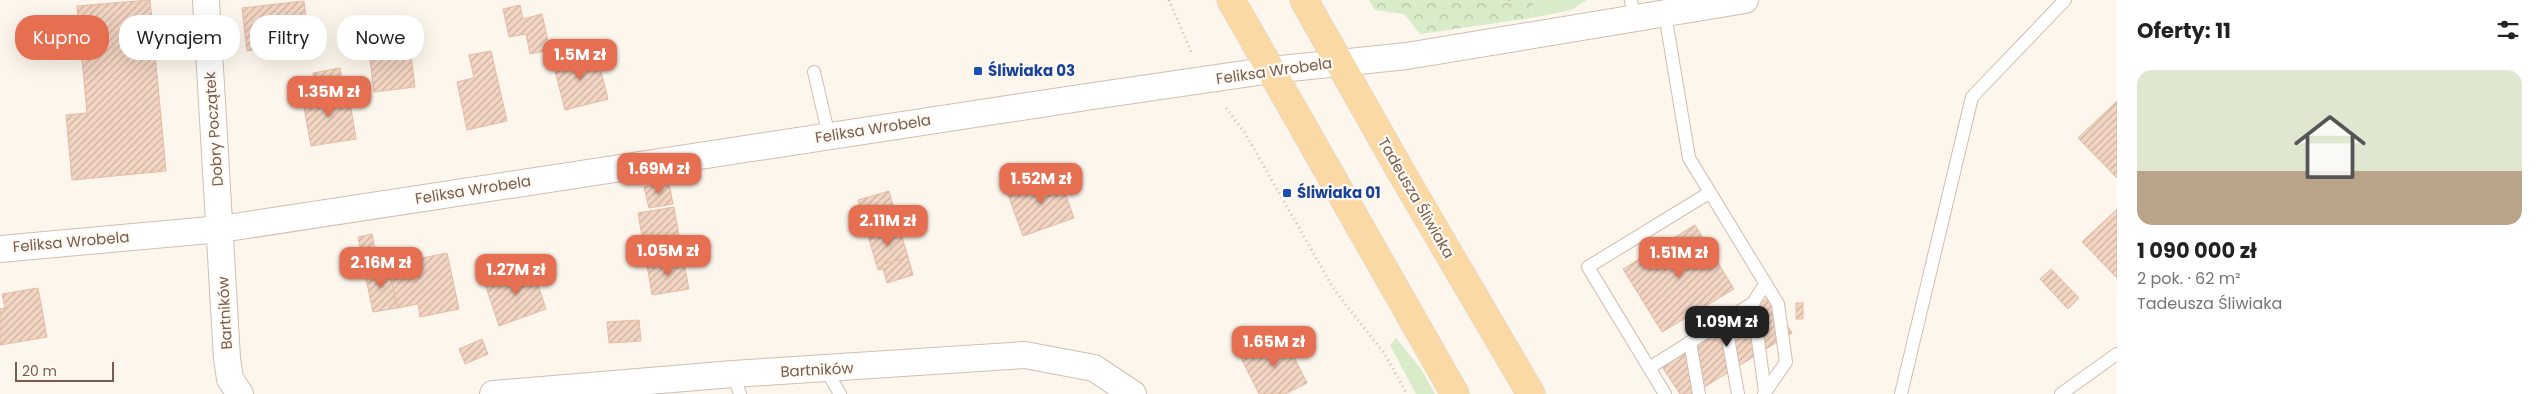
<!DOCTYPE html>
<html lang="pl">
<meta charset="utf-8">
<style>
body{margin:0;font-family:Poppins,sans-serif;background:#f2f2f2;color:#222;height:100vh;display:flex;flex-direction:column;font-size:19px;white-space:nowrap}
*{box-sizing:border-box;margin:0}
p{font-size:16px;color:#767676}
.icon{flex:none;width:28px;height:28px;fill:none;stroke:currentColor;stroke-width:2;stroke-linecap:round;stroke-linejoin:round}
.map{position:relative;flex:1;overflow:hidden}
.details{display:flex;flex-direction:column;background:#fff;width:425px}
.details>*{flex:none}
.guide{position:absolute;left:15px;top:15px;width:475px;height:45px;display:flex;gap:10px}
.scale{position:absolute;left:15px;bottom:12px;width:99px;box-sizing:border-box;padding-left:5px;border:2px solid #7a5c4d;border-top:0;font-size:14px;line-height:18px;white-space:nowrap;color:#7a5c4d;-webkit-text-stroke:4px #fffaf3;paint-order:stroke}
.price{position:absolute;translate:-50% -42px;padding:0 11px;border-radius:10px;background:#e76f51;color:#fff;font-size:16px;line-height:32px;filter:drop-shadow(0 1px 2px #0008)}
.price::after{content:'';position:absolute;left:50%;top:30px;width:15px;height:11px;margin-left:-8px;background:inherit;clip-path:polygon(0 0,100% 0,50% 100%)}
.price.current{background:#222;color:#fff}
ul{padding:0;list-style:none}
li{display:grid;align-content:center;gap:10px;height:265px;padding:0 20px}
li+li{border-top:1px solid #e0e0e0}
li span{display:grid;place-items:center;height:155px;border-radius:15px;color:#555}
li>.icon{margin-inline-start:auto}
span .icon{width:90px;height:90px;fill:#fffc;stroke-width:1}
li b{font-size:21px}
h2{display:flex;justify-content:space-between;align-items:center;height:60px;padding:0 20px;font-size:21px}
.pill{padding:0 18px;border-radius:20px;background:#fff;box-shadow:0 5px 20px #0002;font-size:18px;line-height:45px}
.pill.current{background:#e76f51;color:#fff}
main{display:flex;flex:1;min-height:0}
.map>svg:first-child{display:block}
.grass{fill:#d8ecc9}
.forest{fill:url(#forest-crowns)}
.building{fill:url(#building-hatch);stroke:#e6bba3}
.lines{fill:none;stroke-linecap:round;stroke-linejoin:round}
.service-casing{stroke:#d1beb0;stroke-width:14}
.minor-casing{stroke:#d1beb0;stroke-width:28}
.primary-casing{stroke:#dad1cd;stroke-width:29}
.path{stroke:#d9b8a5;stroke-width:3;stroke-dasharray:1 4;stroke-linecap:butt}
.service{stroke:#fff;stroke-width:12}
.minor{stroke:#fff;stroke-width:26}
.primary{stroke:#fbd9a5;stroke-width:28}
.transit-dot{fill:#1a4fb4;stroke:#fffaf3;stroke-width:2}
.labels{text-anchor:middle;stroke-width:4.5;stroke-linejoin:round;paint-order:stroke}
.transit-label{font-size:15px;font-weight:bold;fill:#164399;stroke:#fffaf3;text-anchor:start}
.street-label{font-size:15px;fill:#7a5c4d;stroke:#fffaf3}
</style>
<main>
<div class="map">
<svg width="2117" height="394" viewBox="0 0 2117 394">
<defs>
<pattern id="forest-crowns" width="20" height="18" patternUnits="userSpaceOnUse" patternTransform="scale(1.25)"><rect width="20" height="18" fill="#d8ecc9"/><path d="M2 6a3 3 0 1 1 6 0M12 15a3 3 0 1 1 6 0" fill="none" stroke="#b4c2a5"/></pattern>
<pattern id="building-hatch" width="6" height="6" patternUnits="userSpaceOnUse" patternTransform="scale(1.25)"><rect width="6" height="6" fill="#f3d5c3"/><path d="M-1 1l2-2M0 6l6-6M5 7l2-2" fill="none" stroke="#cab0a1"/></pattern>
</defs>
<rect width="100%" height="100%" fill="#fdf6ec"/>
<g class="grass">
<path d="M1534,0h53l-16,10 -40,8z"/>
<path d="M1396,338l25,31 14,25h-19l-26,-49z"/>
</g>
<path class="forest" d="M1369,0h165l-3,18 -111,16 -16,-20 -29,-4z"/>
<g class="building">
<path d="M150,0l16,171 -94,9 -6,-65 21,-2 -10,-107z"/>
<path d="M304,1l4,32 -31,4 1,10 -31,4 -5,-43z"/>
<path d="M520,5l3,14 19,-5 8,36 -20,4 -4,-20 -17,3 -6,-28z"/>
<path d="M491,51l16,70 -40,9 -10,-48 17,-4 -5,-23z"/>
<path d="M596,52l12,47 -43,11 -12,-47z"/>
<path d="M411,55l4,32 -41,5 -4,-32z"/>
<path d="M340,68l4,22 -28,5 -3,-22z"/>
<path d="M348,90l8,49 -45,7 -9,-49z"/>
<path d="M2117,101v77l-39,-40z"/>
<path d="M1058,173l16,45 -51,18 -16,-44z"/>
<path d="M669,183l4,21 -24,4 -5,-21z"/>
<path d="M889,191l10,36 -31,9 -10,-36z"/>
<path d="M674,207l9,52 -36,6 -9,-52z"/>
<path d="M2117,209v69l-35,-36z"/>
<path d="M1695,225l39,64 -72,43 -39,-63z"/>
<path d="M899,227l9,30 -26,8 1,4 -5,1 -10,-34z"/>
<path d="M372,234l6,29 -14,3 -6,-29z"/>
<path d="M447,253l12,56 -39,8 -2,-13 -21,4 -9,-43z"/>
<path d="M908,257l5,18 -26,8 -5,-18z"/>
<path d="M683,259l6,30 -37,6 -5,-30z"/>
<path d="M388,265l9,43 -24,4 -9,-43z"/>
<path d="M532,267l14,42 -47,17 -14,-42z"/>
<path d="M2051,269l28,29 -11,11 -28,-30z"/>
<path d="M38,288l9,49 -47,8v-36l5,-1 -3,-14z"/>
<path d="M1770,297l22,36 -99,61h-13l-19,-29z"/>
<rect x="1796" y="303" width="7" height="16"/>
<path d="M639,320l2,21 -32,2 -2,-21z"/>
<path d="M1283,335l24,48 -22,11h-26l-19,-38z"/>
<path d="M482,339l6,15 -23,10 -6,-15z"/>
</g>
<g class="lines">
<g class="service-casing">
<g id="service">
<path d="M1631,0l3,19"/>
<path d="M1665,14l24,144 89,146 8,58 -22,32"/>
<path d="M814,72l15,64"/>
<path d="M1753,303l12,89"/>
<path d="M1725,321l13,73"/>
<path d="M1690,342l9,52"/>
<path d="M1649,368l104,-65 12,-19"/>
<path d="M826,370l14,24"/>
<path d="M733,374l7,20"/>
<path d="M1665,394l-77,-127 121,-74"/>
<path d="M1901,394l71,-297 93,-97"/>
<path d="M2061,394l56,-40"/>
</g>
</g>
<g class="minor-casing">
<g id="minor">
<path d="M206,0l21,358 3,21 10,15"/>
<path d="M0,249l221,-20 872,-133 178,-26 136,-14 338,-56"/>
<path d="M493,394l240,-20 292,-19 69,13 39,26"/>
</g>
</g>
<g class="primary-casing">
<g id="primary">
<path d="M1231,0l224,394"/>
<path d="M1304,0l96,170 131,224"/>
</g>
</g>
<g class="path">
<path d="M1169,0l22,52"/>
<path d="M1509,0l3,9"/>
<path d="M1226,108l19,25 90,158 49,62 23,41"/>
</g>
<use href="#service" class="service"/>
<use href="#minor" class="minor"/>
<use href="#primary" class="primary"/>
</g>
<g class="transit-dot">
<rect x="973" y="66" width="10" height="10" rx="2.5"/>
<rect x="1282" y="188" width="10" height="10" rx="2.5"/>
</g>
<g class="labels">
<g class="transit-label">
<text x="988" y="76">Śliwiaka 03</text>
<text x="1297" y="198">Śliwiaka 01</text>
</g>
<g class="street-label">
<text transform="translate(1274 71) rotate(-8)" y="5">Feliksa Wrobela</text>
<text transform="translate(214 129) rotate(-94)" y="5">Dobry Początek</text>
<text transform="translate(873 129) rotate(-9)" y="5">Feliksa Wrobela</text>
<text transform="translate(473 190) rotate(-9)" y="5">Feliksa Wrobela</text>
<text transform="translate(1416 198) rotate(60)" y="5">Tadeusza Śliwiaka</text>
<text transform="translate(71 242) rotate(-5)" y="5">Feliksa Wrobela</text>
<text transform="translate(225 313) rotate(-93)" y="5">Bartników</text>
<text transform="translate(817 370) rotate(-3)" y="5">Bartników</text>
</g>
</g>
</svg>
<div class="scale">20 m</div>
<b class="price" style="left:580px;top:81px">1.5M zł</b>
<b class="price" style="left:329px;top:118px">1.35M zł</b>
<b class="price" style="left:659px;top:195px">1.69M zł</b>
<b class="price" style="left:1041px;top:205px">1.52M zł</b>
<b class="price" style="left:888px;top:247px">2.11M zł</b>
<b class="price" style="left:668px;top:277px">1.05M zł</b>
<b class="price" style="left:1679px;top:279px">1.51M zł</b>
<b class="price" style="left:381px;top:289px">2.16M zł</b>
<b class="price" style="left:516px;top:296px">1.27M zł</b>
<b class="price current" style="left:1727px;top:348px">1.09M zł</b>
<b class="price" style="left:1274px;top:368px">1.65M zł</b>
<div class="guide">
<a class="pill current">Kupno</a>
<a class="pill">Wynajem</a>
<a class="pill">Filtry</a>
<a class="pill">Nowe</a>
</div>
</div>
<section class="details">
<h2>Oferty: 11<svg class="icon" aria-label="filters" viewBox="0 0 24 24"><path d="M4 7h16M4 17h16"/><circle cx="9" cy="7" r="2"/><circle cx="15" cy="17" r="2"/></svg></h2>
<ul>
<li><span style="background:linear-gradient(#dfe7d0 65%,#b9a48a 0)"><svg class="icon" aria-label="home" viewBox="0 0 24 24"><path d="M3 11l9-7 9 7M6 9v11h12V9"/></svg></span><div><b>1 090 000 zł</b><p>2 pok. · 62 m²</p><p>Tadeusza Śliwiaka</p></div></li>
</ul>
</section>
</main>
